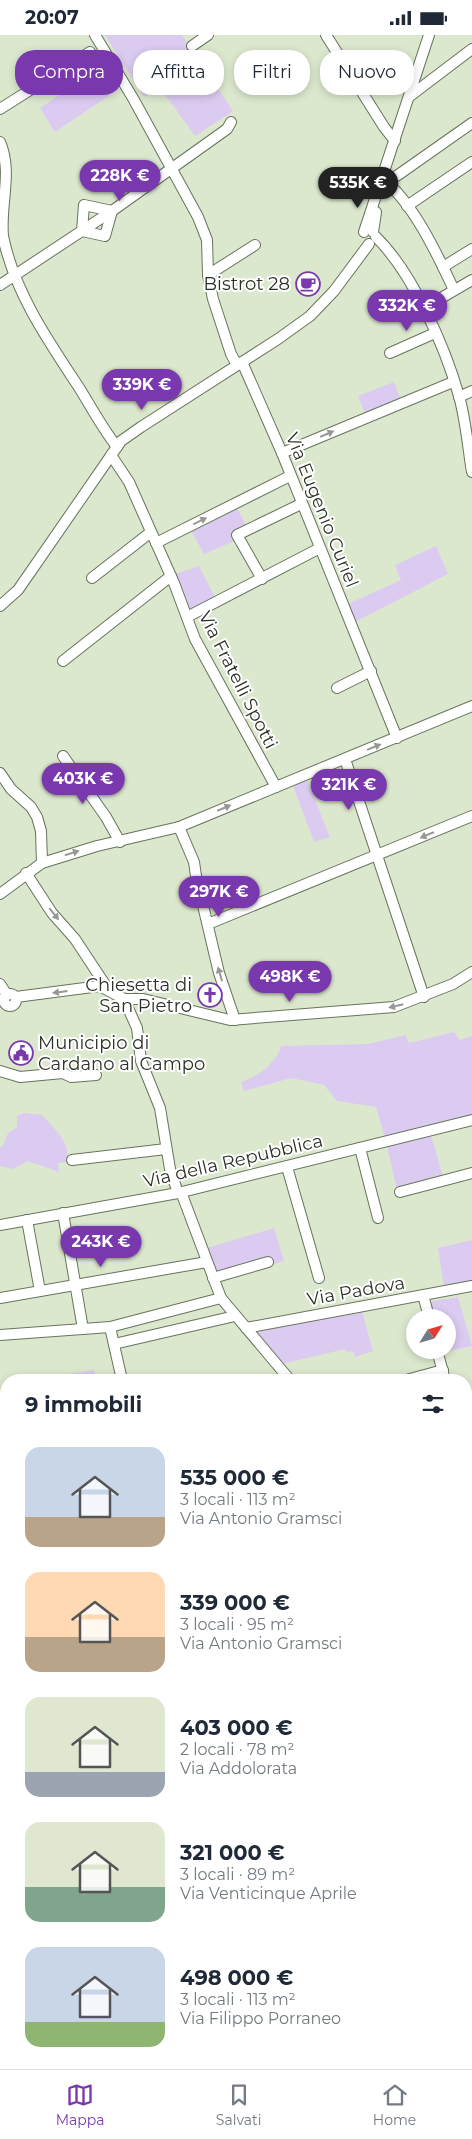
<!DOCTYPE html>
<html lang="it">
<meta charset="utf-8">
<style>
body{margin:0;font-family:Montserrat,sans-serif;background:#f6f6f7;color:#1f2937;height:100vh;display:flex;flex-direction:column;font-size:19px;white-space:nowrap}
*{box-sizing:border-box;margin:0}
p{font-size:16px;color:#747a83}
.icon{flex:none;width:28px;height:28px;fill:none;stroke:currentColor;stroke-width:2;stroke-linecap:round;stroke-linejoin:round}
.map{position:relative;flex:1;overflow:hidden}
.details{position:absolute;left:0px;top:1339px;width:472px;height:696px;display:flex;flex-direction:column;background:#fff;border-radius:20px 20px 0 0;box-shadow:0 2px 8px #0003}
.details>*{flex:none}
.banner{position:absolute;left:15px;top:15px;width:442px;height:45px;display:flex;gap:10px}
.needle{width:32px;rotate:53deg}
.buttons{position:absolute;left:406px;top:1274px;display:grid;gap:10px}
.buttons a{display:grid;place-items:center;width:50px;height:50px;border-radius:50%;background:#fff;box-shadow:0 2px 8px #0003;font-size:25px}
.price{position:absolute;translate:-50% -42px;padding:0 11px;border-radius:18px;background:#7938ad;color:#fff;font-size:16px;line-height:32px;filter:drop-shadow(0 1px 2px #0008)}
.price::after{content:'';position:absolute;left:50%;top:30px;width:15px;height:11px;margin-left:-8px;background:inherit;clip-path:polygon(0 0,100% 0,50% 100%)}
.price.active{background:#222;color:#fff}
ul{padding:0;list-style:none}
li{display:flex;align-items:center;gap:15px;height:125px;padding:0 25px}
li span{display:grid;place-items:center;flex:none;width:140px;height:100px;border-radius:15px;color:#555}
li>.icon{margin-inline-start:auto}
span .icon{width:60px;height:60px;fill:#fffc;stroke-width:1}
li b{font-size:21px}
h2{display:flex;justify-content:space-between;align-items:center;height:60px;padding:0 25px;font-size:21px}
.tag{padding:0 18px;border-radius:20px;background:#fff;box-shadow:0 2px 8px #0003;font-size:18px;line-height:45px}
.tag.active{background:#7938ad;color:#fff}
.status{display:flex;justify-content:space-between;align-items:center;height:35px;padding:0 25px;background:#fff;direction:ltr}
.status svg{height:14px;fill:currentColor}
.tab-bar{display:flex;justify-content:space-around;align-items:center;height:70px;border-top:1px solid #e0e1e3;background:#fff;font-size:14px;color:#747a83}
.tab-bar a{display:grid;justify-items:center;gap:2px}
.tab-bar .active{color:#7938ad}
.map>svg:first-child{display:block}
.green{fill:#dccbf1}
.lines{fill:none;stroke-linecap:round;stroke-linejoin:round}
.minor-casing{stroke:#68735c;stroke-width:12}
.highway-casing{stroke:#6c8153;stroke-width:18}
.minor{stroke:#fff;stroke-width:10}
.highway{stroke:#8fac6a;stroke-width:15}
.oneway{fill:#969893}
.labels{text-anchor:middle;stroke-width:4;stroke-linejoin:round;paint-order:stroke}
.poi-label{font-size:18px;fill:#2c3127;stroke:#fff;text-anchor:end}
.street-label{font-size:18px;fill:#2c3127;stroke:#fff}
</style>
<div class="status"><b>20:07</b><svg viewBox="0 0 49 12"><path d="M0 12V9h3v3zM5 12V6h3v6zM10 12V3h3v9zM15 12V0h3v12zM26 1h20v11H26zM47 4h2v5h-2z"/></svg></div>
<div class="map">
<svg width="472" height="2034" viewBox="0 0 472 2034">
<rect width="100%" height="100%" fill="#dce8ce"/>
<g class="green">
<path d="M105,0h77l51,76 -38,25 -34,-47 -17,8z"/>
<path d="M106,29l13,25 -64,43 -15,-24z"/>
<path d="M394,347l7,18 -35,16 -8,-20z"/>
<path d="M236,471l11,21 -10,13 -33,14 -13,-24z"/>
<path d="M436,511l12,28 -93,48 -7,-18 53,-24 -6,-15z"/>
<path d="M199,531l17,33 -26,13 -15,-38z"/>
<path d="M307,745l23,57 -16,5 -21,-56z"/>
<path d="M454,997l6,8 12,-4v79l-87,23 -9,-31 -39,-6 -13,-16 -33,-7 -47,13 -3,-9c19,-7 34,-18 40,-36l87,-2 38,-9 3,8z"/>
<path d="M24,1078l18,2c13,15 28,26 26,47l-10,1 1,9 -31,-11 -15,8 -13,-3v-19l3,-1 5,-13 9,-6v-11z"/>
<path d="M431,1100l12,42 -46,13 -10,-44z"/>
<path d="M274,1193l10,33 -13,4 -55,6 -9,-23z"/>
<path d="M472,1205v41l-28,6 -6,-39z"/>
<path d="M458,1262l14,49 -28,6 -1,-2h5v-33h-14l-4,-13 2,-3z"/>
<path d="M362,1276l11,40 -18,6 -2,-6 -7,1 -1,-3 -63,15 -25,-30 1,-3z"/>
<path d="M94,1335l2,10h-64z"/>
<path d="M472,1452v62l-6,-4v-57z"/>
<path d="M6,1754v47l-4,-1 -2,2v-47z"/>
<path d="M224,2029h50l2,5h-50z"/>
</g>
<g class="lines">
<g class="minor-casing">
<g id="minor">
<path d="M95,0l39,65 64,117 9,23 1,35 5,24 18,55 6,11"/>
<path d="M326,0l58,92 11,14"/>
<path d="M192,11l16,-11"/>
<path d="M410,61l62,-47"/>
<path d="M0,74l90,-57"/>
<path d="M0,107c13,30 0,62 3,94 11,56 46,106 77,153 12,20 23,40 37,58"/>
<path d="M383,144c31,25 54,75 71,111"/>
<path d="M383,144h8l7,-4 74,-52"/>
<path d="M84,170l28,6 -7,25 -23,-5z"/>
<path d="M407,171l65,-44"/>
<path d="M364,197l65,-197"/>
<path d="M373,197l3,-20"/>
<path d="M376,202c37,36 69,110 83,159 7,25 9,52 13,76"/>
<path d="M443,232l29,-18"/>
<path d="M208,240l47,-30"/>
<path d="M0,250l112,-74 115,-82 4,-7"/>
<path d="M424,273l48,-28"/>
<path d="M390,318l45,-20"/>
<path d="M242,327l40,91 115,285"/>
<path d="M459,362l13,-6"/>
<path d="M282,418l171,-71"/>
<path d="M111,420l18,27 45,101 21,56 81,148"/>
<path d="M156,508l134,-67"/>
<path d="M92,543l59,-46"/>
<path d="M262,544l-25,-44 64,-31"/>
<path d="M0,571l18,-16 103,-149 20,-14 137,-88 32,-23 24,-25 35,-47"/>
<path d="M187,582l133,-69"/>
<path d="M63,626l108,-85"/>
<path d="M337,653l34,-17"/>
<path d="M63,721l43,61 14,25"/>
<path d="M345,724l79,238"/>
<path d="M0,738l11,16 20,18 6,10 4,14 1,32"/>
<path d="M179,792l15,35 2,14 23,97 16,47"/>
<path d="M26,838l26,40 23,26 29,44 1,5"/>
<path d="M0,859l42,-31 55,-17 82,-19 293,-121"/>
<path d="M208,889l264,-108"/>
<path d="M0,949l7,11"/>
<circle cx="10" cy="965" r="6"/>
<path d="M16,962l84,-11 24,13h19l87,21 164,-13 59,-23 19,-12"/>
<path d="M124,964l13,29 4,33 19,47 10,61 8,24"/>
<path d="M0,1036l20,6 43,-4 8,4 25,-2"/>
<path d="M360,1113l18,70"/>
<path d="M72,1125l94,-11"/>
<path d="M287,1132l32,111"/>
<path d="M181,1157l40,106 69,82"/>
<path d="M400,1157l72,-19"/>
<path d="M63,1178l20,116"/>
<path d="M27,1185l13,71"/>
<path d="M0,1190l178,-32 294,-73"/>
<path d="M213,1243l55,-16"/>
<path d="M423,1260l6,22"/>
<path d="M0,1263l207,-36"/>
<path d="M110,1292l12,53"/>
<path d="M246,1293l226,-42"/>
<path d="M0,1300l110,-8 111,-29"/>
<path d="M114,1309l121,-28"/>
<path d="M437,1315l8,30"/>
<path d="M406,1345l37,-10"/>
<path d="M466,1516l6,4"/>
<path d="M0,1518l6,11"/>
<path d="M0,1583l6,15"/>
<path d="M0,1614l6,-1"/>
<path d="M466,1949l6,-1"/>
<path d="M83,2029l1,5"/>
<path d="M294,2029l2,5"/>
<path d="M146,2034l27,-5"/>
</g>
</g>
<g class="highway-casing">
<g id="highway">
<path d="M0,1539l6,9"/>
<path d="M0,1556l6,9"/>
<path d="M466,1970l6,1"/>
<path d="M466,2018l6,5"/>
<path d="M330,2029l2,5"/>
</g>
</g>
<use href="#minor" class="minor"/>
<use href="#highway" class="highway"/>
</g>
<defs><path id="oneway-solid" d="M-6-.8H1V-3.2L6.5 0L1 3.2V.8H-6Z" transform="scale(1.25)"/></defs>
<g class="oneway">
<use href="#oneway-solid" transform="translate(327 399) rotate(-23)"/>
<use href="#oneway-solid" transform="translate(200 486) rotate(-26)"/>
<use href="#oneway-solid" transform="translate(374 712) rotate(-22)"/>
<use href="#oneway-solid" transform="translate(224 773) rotate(-23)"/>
<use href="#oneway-solid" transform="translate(427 800) rotate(157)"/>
<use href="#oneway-solid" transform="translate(72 818) rotate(-17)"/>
<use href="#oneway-solid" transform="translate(54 879) rotate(51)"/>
<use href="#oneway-solid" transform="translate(220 939) rotate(-106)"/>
<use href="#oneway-solid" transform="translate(60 957) rotate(173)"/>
<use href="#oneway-solid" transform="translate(396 971) rotate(167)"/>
</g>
<defs>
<g id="cafe-ring" transform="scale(1.25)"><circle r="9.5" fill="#fff" stroke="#7938ad" stroke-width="1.5"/><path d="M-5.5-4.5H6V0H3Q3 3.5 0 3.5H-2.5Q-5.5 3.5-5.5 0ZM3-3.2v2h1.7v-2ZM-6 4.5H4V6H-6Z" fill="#7938ad"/></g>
<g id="church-ring" transform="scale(1.25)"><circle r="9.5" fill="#fff" stroke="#7938ad" stroke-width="1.5"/><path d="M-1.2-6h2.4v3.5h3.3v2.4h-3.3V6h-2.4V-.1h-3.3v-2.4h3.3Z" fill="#7938ad"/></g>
<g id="civic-ring" transform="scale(1.25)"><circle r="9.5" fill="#fff" stroke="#7938ad" stroke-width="1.5"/><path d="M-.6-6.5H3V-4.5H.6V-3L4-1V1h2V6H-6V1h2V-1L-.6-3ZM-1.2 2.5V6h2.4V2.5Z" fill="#7938ad"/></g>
</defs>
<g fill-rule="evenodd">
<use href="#cafe-ring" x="308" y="249"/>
<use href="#church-ring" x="210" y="960"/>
<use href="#civic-ring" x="21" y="1018"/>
</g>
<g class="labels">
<g class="poi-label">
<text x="290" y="255">Bistrot 28</text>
<text x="192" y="956">Chiesetta di<tspan x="192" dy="21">San Pietro</tspan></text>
<text x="38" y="1014" text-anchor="start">Municipio di<tspan x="38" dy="21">Cardano al Campo</tspan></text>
</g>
<g class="street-label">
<text transform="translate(322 475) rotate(68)" y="6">Via Eugenio Curiel</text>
<text transform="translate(238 645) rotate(63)" y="6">Via Fratelli Spotti</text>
<text transform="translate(233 1126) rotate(-13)" y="6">Via della Repubblica</text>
<text transform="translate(356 1256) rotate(-10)" y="6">Via Padova</text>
</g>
</g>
</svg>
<div class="buttons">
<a><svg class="needle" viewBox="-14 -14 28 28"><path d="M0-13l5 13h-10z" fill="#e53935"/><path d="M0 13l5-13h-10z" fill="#747a83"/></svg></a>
</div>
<b class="price" style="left:120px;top:167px">228K €</b>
<b class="price active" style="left:358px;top:174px">535K €</b>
<b class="price" style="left:407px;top:297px">332K €</b>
<b class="price" style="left:142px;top:376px">339K €</b>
<b class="price" style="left:83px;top:770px">403K €</b>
<b class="price" style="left:349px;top:776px">321K €</b>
<b class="price" style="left:219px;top:883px">297K €</b>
<b class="price" style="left:290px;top:968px">498K €</b>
<b class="price" style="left:101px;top:1233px">243K €</b>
<div class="banner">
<a class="tag active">Compra</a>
<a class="tag">Affitta</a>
<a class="tag">Filtri</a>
<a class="tag">Nuovo</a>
</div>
<section class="details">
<h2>9 immobili<svg class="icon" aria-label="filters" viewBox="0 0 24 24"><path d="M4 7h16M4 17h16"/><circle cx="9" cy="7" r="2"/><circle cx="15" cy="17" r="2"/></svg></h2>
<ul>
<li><span style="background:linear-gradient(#c9d6e8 70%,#b9a48a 0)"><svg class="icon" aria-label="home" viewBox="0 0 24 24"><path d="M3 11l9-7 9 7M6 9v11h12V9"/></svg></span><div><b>535 000 €</b><p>3 locali · 113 m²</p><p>Via Antonio Gramsci</p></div></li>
<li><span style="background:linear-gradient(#ffd9b3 65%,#b9a48a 0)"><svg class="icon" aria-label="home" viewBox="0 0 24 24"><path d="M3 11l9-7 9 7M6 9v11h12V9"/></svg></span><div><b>339 000 €</b><p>3 locali · 95 m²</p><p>Via Antonio Gramsci</p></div></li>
<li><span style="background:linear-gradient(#dfe7d0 75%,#9aa5b1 0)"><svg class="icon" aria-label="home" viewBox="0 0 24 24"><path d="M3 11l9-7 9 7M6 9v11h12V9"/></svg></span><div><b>403 000 €</b><p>2 locali · 78 m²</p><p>Via Addolorata</p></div></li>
<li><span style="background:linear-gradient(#dfe7d0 65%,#7fa58c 0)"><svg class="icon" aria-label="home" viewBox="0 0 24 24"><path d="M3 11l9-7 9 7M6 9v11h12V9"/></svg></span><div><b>321 000 €</b><p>3 locali · 89 m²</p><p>Via Venticinque Aprile</p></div></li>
<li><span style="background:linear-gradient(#c9d6e8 75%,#8fb573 0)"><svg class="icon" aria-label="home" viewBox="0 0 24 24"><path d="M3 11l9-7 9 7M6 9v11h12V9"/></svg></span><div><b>498 000 €</b><p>3 locali · 113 m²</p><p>Via Filippo Porraneo</p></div></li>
</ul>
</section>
</div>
<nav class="tab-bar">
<a class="active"><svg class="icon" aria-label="map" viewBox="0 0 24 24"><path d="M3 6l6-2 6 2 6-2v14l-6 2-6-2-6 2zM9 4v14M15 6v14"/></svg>Mappa</a>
<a><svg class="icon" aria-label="saved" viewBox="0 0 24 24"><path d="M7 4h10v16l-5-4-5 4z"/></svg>Salvati</a>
<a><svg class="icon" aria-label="home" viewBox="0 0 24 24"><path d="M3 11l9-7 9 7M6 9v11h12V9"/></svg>Home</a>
</nav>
